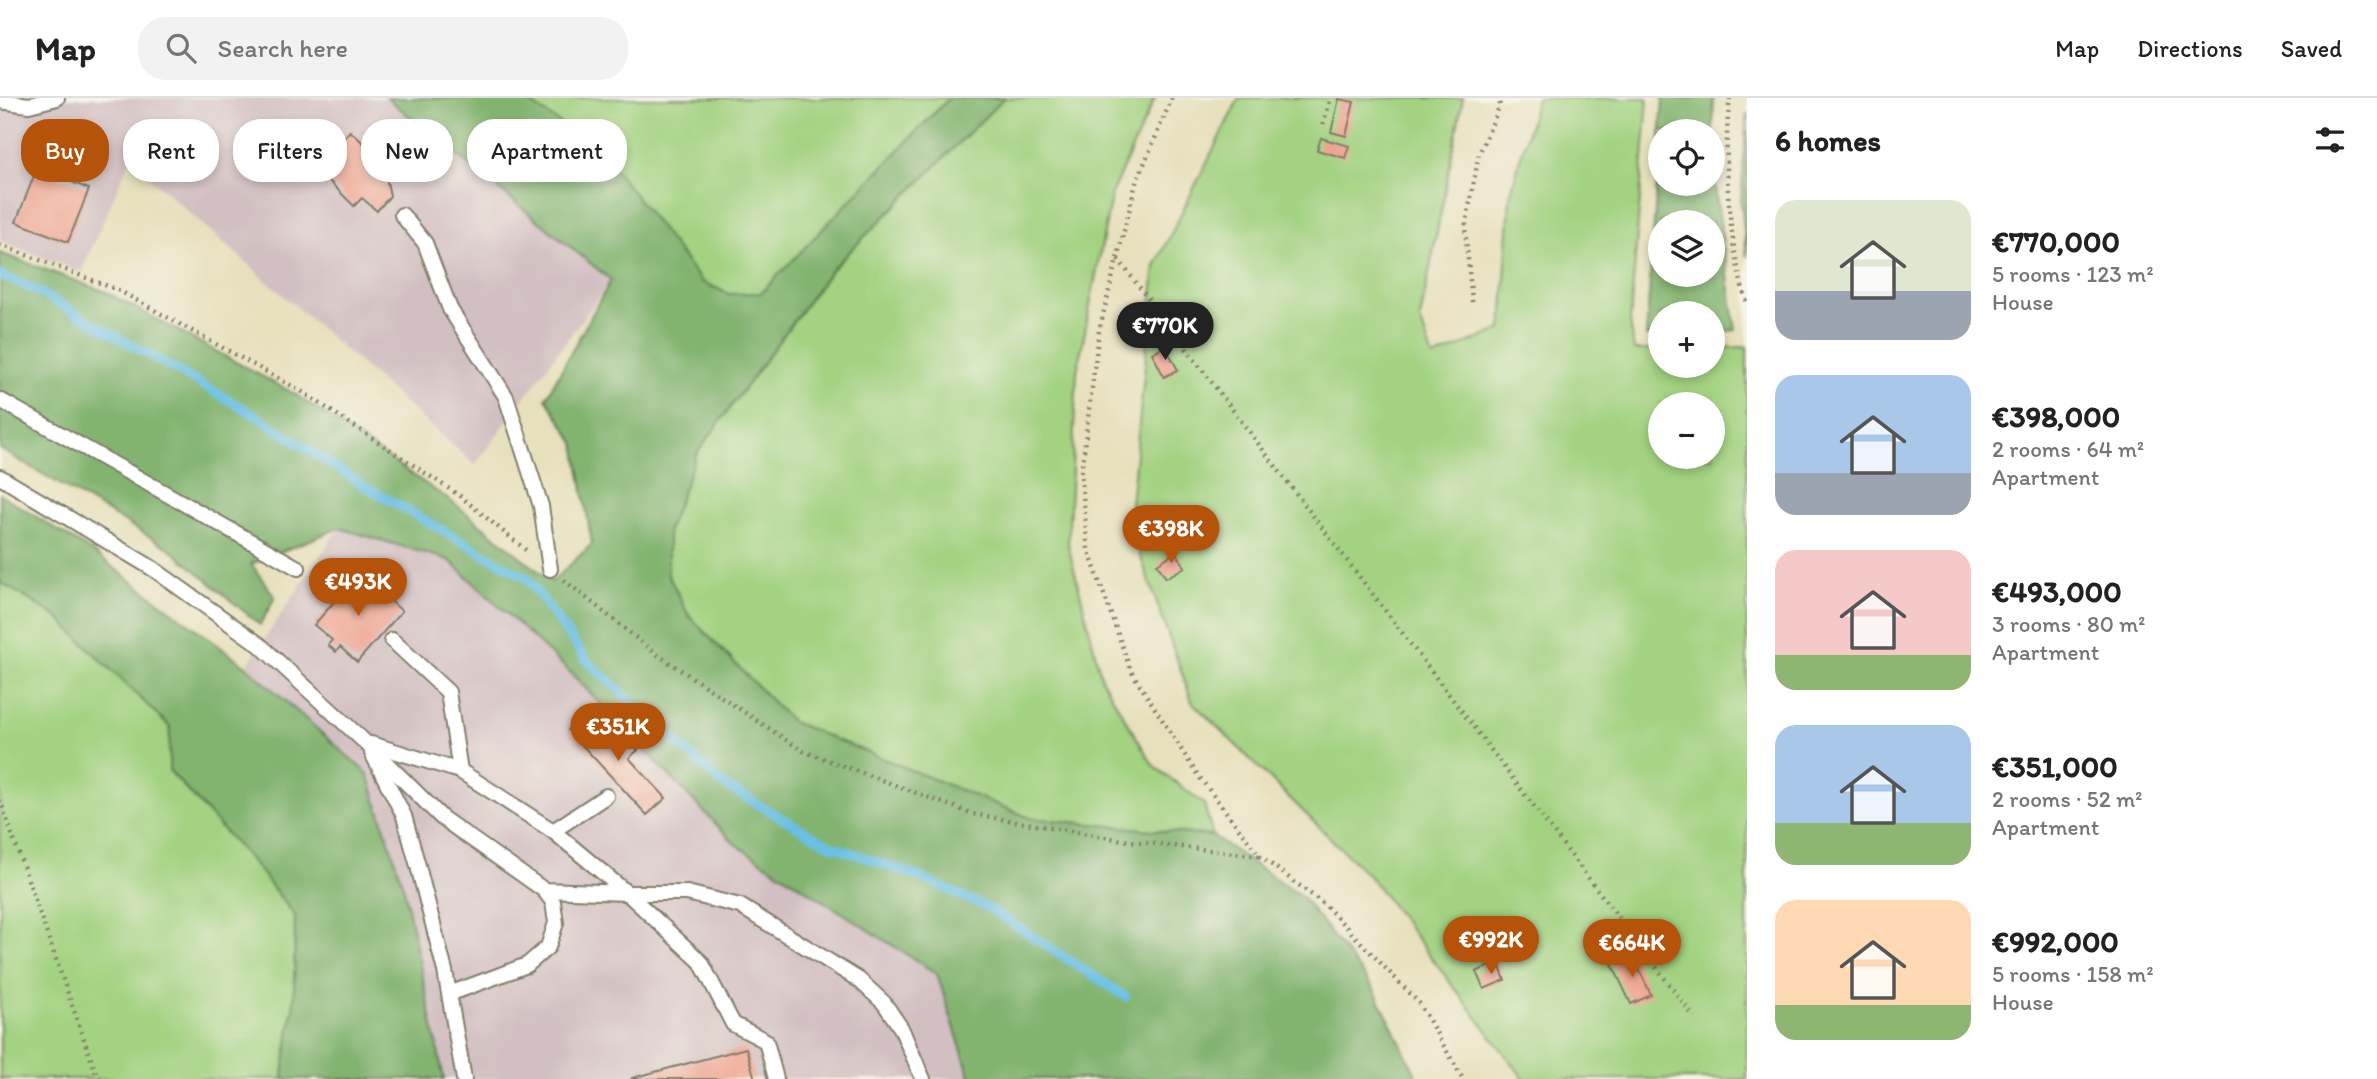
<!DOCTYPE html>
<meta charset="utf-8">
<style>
body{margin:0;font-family:Itim,sans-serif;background:#f2f2f2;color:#222;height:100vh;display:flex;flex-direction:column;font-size:26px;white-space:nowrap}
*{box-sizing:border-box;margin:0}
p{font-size:23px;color:#767676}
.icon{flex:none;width:38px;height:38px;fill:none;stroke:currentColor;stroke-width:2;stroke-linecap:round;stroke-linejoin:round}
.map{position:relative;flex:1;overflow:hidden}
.drawer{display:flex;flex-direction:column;background:#fff;width:630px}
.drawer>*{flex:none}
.top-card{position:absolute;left:21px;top:21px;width:665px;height:63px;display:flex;gap:14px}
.tools{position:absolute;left:1648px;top:21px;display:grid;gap:14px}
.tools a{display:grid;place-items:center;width:77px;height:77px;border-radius:50%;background:#fff;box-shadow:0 4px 10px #0003;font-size:35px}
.price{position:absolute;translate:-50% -60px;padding:0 16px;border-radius:24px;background:#b45309;color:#fff;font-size:23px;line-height:46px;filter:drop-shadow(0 2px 4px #0008)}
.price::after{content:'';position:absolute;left:50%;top:42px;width:21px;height:16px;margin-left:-10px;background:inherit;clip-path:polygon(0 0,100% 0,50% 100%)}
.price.current{background:#222;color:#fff}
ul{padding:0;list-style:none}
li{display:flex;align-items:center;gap:21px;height:175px;padding:0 28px}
li span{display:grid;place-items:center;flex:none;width:196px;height:140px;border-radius:21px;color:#555}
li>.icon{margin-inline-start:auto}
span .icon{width:84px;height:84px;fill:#fffc;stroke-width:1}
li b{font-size:30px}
h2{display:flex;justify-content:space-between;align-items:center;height:84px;padding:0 28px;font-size:30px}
.chip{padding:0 24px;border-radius:28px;background:#fff;box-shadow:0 4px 10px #0003;font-size:24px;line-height:63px}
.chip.current{background:#b45309;color:#fff}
header{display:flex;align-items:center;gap:42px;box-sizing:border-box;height:98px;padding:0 35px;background:#fff;border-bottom:2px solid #e0e0e0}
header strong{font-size:33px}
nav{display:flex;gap:38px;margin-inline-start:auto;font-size:24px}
.search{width:490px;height:63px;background:#f2f2f2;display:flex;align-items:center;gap:18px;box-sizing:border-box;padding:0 24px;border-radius:28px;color:#767676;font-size:26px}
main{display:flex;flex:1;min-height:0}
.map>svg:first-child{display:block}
.industrial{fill:#d2bfc1}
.green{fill:#a3d281;stroke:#60774e;stroke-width:2;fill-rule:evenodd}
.forest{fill:#82b46f;stroke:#4f6846;stroke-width:2;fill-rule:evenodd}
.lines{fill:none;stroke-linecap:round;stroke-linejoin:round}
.stream{stroke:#68c0e5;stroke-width:9}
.building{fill:#efa18d}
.service-casing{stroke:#827e6c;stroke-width:18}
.path{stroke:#827e6c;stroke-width:4.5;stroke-dasharray:2 5;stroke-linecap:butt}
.service{stroke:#fff;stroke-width:14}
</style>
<header>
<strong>Map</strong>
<div class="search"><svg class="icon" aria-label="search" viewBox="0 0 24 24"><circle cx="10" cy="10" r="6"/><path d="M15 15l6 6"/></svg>Search here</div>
<nav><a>Map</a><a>Directions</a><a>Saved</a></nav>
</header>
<main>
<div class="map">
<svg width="1747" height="981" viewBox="0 0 1747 981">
<rect width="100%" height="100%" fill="#f7f3e8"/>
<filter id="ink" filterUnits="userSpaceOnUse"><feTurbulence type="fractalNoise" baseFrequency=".0143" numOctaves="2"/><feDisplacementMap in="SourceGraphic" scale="14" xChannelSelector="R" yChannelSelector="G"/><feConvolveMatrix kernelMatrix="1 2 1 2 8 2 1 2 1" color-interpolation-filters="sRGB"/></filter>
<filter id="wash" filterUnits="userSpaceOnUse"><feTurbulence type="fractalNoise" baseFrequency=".00686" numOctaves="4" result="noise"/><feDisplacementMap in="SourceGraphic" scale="28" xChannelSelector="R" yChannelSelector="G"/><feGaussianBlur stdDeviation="1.57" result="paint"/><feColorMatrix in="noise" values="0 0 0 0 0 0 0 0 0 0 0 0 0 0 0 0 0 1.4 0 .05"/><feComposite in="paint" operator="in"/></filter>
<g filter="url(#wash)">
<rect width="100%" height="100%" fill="#e7e0bc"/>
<g class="industrial">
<path d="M0,0h387l224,182 -136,185 -345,-305 -49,112 -81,-31z"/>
<path d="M339,430l110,32 122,113 164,171 202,130 34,105h-527l-40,-190 -158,-223z"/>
</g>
<g class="green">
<path d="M523,0h426l-188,196h-32l-27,-12 -101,-131z"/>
<path d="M1004,0h151l-43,94 -35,180 -9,173 34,135 51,85 51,39 9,32 -183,-18 -238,-96 -103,-106 -21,-41v-45l28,-77 136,-184z"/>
<path d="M1239,0h224l-43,221 13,39 69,-29 8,-133 27,-98h111l-18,223 4,29h27v16h52v-18l34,-1v732h-223l-154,-202 -178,-175 -63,-178 26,-258zM1661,306h52v53h-52z"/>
<path d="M0,484l56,34 114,111 -1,43 86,95 40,51 -1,87 -11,72 2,4h-285z"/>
</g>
<g class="forest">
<path d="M387,0h136l78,53 101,131 27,12 32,-1 188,-195h55l-172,171 -135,184 -29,77v45l21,41 103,106 238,96 183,18 89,61 72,92 44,90h-447l-34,-105 -202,-130 -164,-171 -122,-113 -110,-32 -88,36 24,33 -15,28 -91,-77 -169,-99v-196l106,39 189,102 160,110 97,78 40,-38 -17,-101 -29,-45 65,-118z"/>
<path d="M1663,0h51l-1,33h-52v53h52v-10l23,156 -23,2v-19h-52v22l-15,1zM1713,124v53h-52v-53z"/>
<path d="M1747,15v144l-6,-55z"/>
<path d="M0,396l94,59 152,113 122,108 36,115 40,190h-159l-2,-4 11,-72 1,-87 -40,-51 -86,-95 1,-43 -114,-111 -56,-34z"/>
</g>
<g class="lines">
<path class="stream" d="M0,177l35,15 220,125 111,72 161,91 61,84 137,124 105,59 92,33 68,31 136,88"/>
</g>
<g id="blocks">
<g class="building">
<path d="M1339,1l15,3 -8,34 -15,-4z"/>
<path d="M350,33l19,17 5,-6 20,19 -9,11 5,24 -13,15 -15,-13 -8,8 -30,-30 2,-13 7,-8 -3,-2z"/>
<path d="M1321,40l28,8 -4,12 -28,-8z"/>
<path d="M37,70l52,21 -21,53 -52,-20z"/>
<path d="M1165,248l13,24 -14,7 -12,-24z"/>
<path d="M1176,454l9,15 -19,11 -9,-14z"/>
<path d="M359,475l43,38 -45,51 -17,-15 -4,5 -8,-7 4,-5 -18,-15z"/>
<path d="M587,615l31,33 9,-8 11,12 -9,8 37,40 -19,17 -79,-85z"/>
<path d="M1632,856l19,41 -20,9 -19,-40z"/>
<path d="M1498,864l7,18 -21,9 -8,-17z"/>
<path d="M746,950l9,31h-122l-1,-1z"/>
</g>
</g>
</g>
<g filter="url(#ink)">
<use href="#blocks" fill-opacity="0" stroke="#827e6c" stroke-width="2"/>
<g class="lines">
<g class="service-casing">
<g id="service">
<path d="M0,3l29,4 28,-7"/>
<path d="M402,117l23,28 25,66 56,88 35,109 9,63"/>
<path d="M0,302l298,168"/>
<path d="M0,379l152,91 108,77 106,98 76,75 102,72 83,3 74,69 32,62 33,17 10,38"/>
<path d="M392,542l56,52 12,79"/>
<path d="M371,646l89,27 93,60 74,62h60l53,13 119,74 25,23 17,25 22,51"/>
<path d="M372,655l32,63 14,50 27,105 19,108"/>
<path d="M553,733l53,-35"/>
<path d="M449,896l78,-29 21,-18 8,-24 -3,-21 -9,-12"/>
</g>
</g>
<g class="path">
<path d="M1172,0l-36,85 -37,148 -18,143 7,75 43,122 66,103 63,82 64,48 95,99 44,76"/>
<path d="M1730,0c-8,57 -1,151 17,205"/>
<path d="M1323,26l8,-26"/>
<path d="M0,147l118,45 183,101 159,105 67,55"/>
<path d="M1118,161l576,758"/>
<path d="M1472,204l-7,-73 14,-75 21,-49 -2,-7"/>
<path d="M564,482l91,73 148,98 170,63 149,26 138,16"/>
<path d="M0,702l98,279"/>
</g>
<use href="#service" class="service"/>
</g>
</g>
</svg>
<div class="tools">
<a><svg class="icon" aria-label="locate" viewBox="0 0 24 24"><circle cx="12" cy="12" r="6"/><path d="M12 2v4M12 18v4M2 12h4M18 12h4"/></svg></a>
<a><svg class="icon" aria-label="layers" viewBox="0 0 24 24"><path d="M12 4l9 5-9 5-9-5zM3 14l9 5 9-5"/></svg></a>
<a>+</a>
<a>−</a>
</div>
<b class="price current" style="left:1165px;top:264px">€770K</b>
<b class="price" style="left:1171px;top:467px">€398K</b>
<b class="price" style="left:358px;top:520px">€493K</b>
<b class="price" style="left:618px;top:665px">€351K</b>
<b class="price" style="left:1491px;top:878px">€992K</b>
<b class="price" style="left:1632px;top:881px">€664K</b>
<div class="top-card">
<a class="chip current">Buy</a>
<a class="chip">Rent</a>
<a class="chip">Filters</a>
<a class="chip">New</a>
<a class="chip">Apartment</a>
</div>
</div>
<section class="drawer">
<h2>6 homes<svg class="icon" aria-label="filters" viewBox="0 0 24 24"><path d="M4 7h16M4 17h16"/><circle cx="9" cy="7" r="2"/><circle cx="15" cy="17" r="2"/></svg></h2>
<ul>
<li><span style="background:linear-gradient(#dfe7d0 65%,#9aa5b1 0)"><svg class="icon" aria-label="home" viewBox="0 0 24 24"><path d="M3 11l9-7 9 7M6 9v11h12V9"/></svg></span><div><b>€770,000</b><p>5 rooms · 123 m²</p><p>House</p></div></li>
<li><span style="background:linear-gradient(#a9c7e8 70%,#9aa5b1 0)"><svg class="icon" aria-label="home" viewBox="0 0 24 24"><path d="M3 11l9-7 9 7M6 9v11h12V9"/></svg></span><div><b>€398,000</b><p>2 rooms · 64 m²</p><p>Apartment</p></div></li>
<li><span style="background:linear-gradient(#f6c9c9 75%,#8fb573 0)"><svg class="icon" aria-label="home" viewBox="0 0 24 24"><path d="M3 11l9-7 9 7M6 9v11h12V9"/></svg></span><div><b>€493,000</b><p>3 rooms · 80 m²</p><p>Apartment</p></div></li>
<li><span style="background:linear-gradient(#a9c7e8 70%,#8fb573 0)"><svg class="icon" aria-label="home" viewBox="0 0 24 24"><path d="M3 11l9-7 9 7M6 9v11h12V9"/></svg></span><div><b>€351,000</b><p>2 rooms · 52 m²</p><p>Apartment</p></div></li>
<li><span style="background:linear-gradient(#ffd9b3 75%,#8fb573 0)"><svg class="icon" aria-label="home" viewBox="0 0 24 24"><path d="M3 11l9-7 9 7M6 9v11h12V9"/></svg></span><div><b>€992,000</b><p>5 rooms · 158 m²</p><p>House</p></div></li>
</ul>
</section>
</main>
